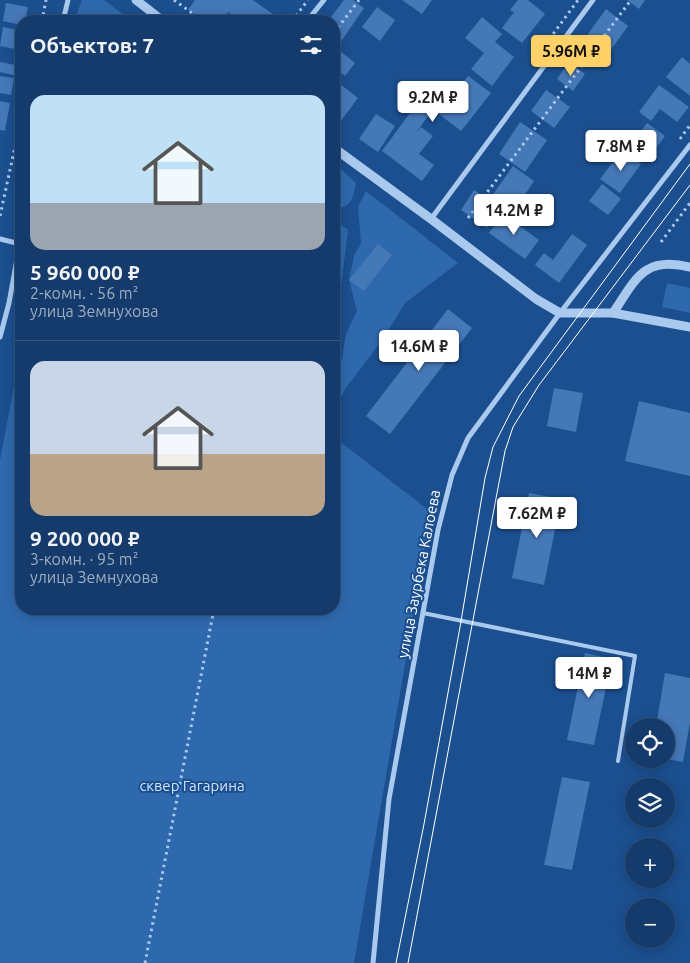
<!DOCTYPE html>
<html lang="ru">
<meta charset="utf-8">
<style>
body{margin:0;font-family:Ubuntu,sans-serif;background:#1d4271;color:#f1f3f6;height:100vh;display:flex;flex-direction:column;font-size:19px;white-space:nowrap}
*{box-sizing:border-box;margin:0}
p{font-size:16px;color:#9dadc1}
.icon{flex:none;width:28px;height:28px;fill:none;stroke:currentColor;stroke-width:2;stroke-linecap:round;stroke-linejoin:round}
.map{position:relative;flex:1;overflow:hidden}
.panel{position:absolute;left:15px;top:15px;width:325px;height:600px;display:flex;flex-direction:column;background:#143b6b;border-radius:20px;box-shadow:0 2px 12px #0003,0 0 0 1px #33557e}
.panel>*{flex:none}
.fabs{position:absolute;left:625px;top:718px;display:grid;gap:10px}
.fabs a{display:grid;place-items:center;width:50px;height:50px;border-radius:50%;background:#143b6b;box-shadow:0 2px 12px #0003,0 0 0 1px #33557e;font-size:25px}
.price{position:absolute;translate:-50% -42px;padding:0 11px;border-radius:5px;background:#fff;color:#222;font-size:16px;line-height:32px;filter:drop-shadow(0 1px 2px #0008)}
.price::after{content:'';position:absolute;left:50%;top:30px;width:15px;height:11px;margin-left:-8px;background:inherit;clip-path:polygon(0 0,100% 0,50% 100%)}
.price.active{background:#ffd166;color:#111}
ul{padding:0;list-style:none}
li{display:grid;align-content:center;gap:10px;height:265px;padding:0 15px}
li+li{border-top:1px solid #33557e}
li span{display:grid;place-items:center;height:155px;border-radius:15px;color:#555}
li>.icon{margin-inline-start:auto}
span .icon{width:90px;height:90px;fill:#fffc;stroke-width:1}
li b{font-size:21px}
h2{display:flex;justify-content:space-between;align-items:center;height:60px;padding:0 15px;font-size:21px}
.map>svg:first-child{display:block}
.green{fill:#2e69ad}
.building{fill:#4478b7}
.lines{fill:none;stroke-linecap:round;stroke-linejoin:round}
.path{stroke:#a9c9ee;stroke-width:3;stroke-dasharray:2.5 4;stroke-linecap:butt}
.service{stroke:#a9c9ee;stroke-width:4}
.minor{stroke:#a9c9ee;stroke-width:5}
.tertiary{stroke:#a9c9ee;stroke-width:9}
.tram{stroke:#fff;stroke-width:1}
.labels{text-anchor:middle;stroke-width:4;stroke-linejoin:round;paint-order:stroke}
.street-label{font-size:15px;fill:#fff;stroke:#1b4f8f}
.park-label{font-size:15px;fill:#cfe3fa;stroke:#1b4f8f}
</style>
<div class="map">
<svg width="690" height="963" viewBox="0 0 690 963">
<rect width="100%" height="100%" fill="#1b4f8f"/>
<g class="green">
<path d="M82,0h22l20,15 14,6h-64z"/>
<path d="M334,163l22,20c-4,17 -3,22 -21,27z"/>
<path d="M366,191l92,72 -53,40 -22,36 -38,50 -11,23v-35l8,-18 4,-25 11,-23 -8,-31 5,-24 7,-13 -3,-36z"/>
<path d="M339,223l9,7 -14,114v-118z"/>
<path d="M667,283l23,5v25l-28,-6z"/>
<path d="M21,350v259h313v-172l97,75 -77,451h-354v-503z"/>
</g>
<g class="building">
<path d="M195,0h58l21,15 -4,6h-18l-7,-5 -4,5 -13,-9 -6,9h-19l-15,-11z"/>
<path d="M344,0h9l11,8 -26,38 -4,-3v-22h-6z"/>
<path d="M402,0h30l-10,14z"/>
<path d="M518,0h10l17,14 -23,29 -20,-15 12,-16 -4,-2z"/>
<path d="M627,0h18l-6,9z"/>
<path d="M6,3l22,4 -3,14h-4v4l-18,-4z"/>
<path d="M377,7l18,13 -15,21 -18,-14z"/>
<path d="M606,9l22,17 -28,39 -9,-7 -6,8 -13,-10z"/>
<path d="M482,17l20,17 -7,8 19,15 -22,29 -21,-17 13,-16 -19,-15z"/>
<path d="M3,27l18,4 -1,19 -20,-4z"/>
<path d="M334,46l21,17 -10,13 -11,-9z"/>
<path d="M682,57l8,7v32l-24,-19z"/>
<path d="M0,62l21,4v11l-21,-5z"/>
<path d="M569,62l16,12 -12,17 -16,-12z"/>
<path d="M0,76l14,2 -3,17 -11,-2z"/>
<path d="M468,76l23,17 -30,38 -26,-20 -5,7 -2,-2 -13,18 6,-7 12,9 -14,18 15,11 -12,16 -40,-30 33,-45 -3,-1 16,-23 23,17z"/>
<path d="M340,84l18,14 -18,24 -6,-5v-25z"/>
<path d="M659,85l30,22 -12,15 -17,-13 -9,12 -12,-9z"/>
<path d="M546,90l24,17 -16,21 -23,-17z"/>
<path d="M0,101l10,2 -5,28 -5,-1z"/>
<path d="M376,114l19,12 -17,26 -19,-13z"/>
<path d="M520,122l27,18 -22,32 -26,-18z"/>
<path d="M647,123l18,13 -9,12 -18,-13z"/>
<path d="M622,150l19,14 -21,29 -20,-14z"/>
<path d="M513,166l21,15 -10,15 6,5 -13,18 -16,-11 -14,20 -26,-18 13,-20 15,10z"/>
<path d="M602,184l19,15 -13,16 -19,-14z"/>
<path d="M503,214l36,26 -14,19 -36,-26z"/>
<path d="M572,234l15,11 -28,38 -24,-18 9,-12 9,7z"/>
<path d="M378,244l14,11 -28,36 -15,-11z"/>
<path d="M448,309l24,19 -82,106 -24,-18z"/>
<path d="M554,388l29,5 -7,39 -29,-6z"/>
<path d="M639,401l51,12v63l-65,-15z"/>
<path d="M529,493l32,6 -17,86 -32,-7z"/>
<path d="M585,653l27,6 -18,86 -27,-5z"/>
<path d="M665,673l25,5v44l-7,40 -17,-3v-33h-10z"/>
<path d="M562,777l28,5 -18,88 -28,-5z"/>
</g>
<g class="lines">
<g class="path">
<path d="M174,0l29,21"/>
<path d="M42,21l4,-21"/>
<path d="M292,21l16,-21"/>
<path d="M334,33l25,-33"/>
<path d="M534,60l44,-60"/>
<path d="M680,139l10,-14"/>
<path d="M0,216l21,-97"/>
<path d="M468,218l163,-218"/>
<path d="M661,242l29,-39"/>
<path d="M145,963l69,-354"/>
</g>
<path class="service" d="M423,613l212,43 -17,105"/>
<g class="minor">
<path d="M63,21l5,-21"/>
<path d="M307,21l17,-21"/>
<path d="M431,219l162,-219"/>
<path d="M0,239l20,5"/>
<path d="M0,337l9,-34 12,-66"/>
<path d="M373,963l16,-164 49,-269 14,-55 16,-37 92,-125 130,-168"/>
</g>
<g class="tertiary">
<path d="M136,0l27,21"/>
<path d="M334,148l97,71 105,80 24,14h53l77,14"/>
<path d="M613,313c23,-34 30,-57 77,-46"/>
</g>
<g class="tram">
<path d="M396,963l28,-139 36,-197 25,-149 8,-31 26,-51 171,-232"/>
<path d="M408,963l97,-512 8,-24 26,-42 151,-200"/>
</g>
</g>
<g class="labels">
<g class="street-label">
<text transform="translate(419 574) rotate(-79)" y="5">улица Заурбека Калоева</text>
</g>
<g class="park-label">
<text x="192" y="791">сквер Гагарина</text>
</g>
</g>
</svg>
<div class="fabs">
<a><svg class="icon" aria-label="locate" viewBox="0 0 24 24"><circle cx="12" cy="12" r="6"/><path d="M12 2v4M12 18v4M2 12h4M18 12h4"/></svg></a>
<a><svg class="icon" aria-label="layers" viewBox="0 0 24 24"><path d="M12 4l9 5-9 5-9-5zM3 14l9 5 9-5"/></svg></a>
<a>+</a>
<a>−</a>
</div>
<b class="price active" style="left:571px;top:77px">5.96M ₽</b>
<b class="price" style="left:433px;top:123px">9.2M ₽</b>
<b class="price" style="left:621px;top:172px">7.8M ₽</b>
<b class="price" style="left:514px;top:236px">14.2M ₽</b>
<b class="price" style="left:419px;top:372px">14.6M ₽</b>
<b class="price" style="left:537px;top:539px">7.62M ₽</b>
<b class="price" style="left:589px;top:699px">14M ₽</b>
<section class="panel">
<h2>Объектов: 7<svg class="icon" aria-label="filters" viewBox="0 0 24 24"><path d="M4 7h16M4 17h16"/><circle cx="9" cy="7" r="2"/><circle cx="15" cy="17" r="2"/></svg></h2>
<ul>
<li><span style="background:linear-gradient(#bfe0f5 70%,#9aa5b1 0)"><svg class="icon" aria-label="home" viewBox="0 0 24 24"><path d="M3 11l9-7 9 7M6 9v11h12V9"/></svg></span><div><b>5 960 000 ₽</b><p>2-комн. · 56 m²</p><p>улица Земнухова</p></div></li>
<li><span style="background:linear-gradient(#c9d6e8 60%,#b9a48a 0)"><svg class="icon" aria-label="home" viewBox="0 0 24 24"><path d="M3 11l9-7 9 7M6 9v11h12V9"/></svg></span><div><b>9 200 000 ₽</b><p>3-комн. · 95 m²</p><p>улица Земнухова</p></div></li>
</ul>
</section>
</div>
